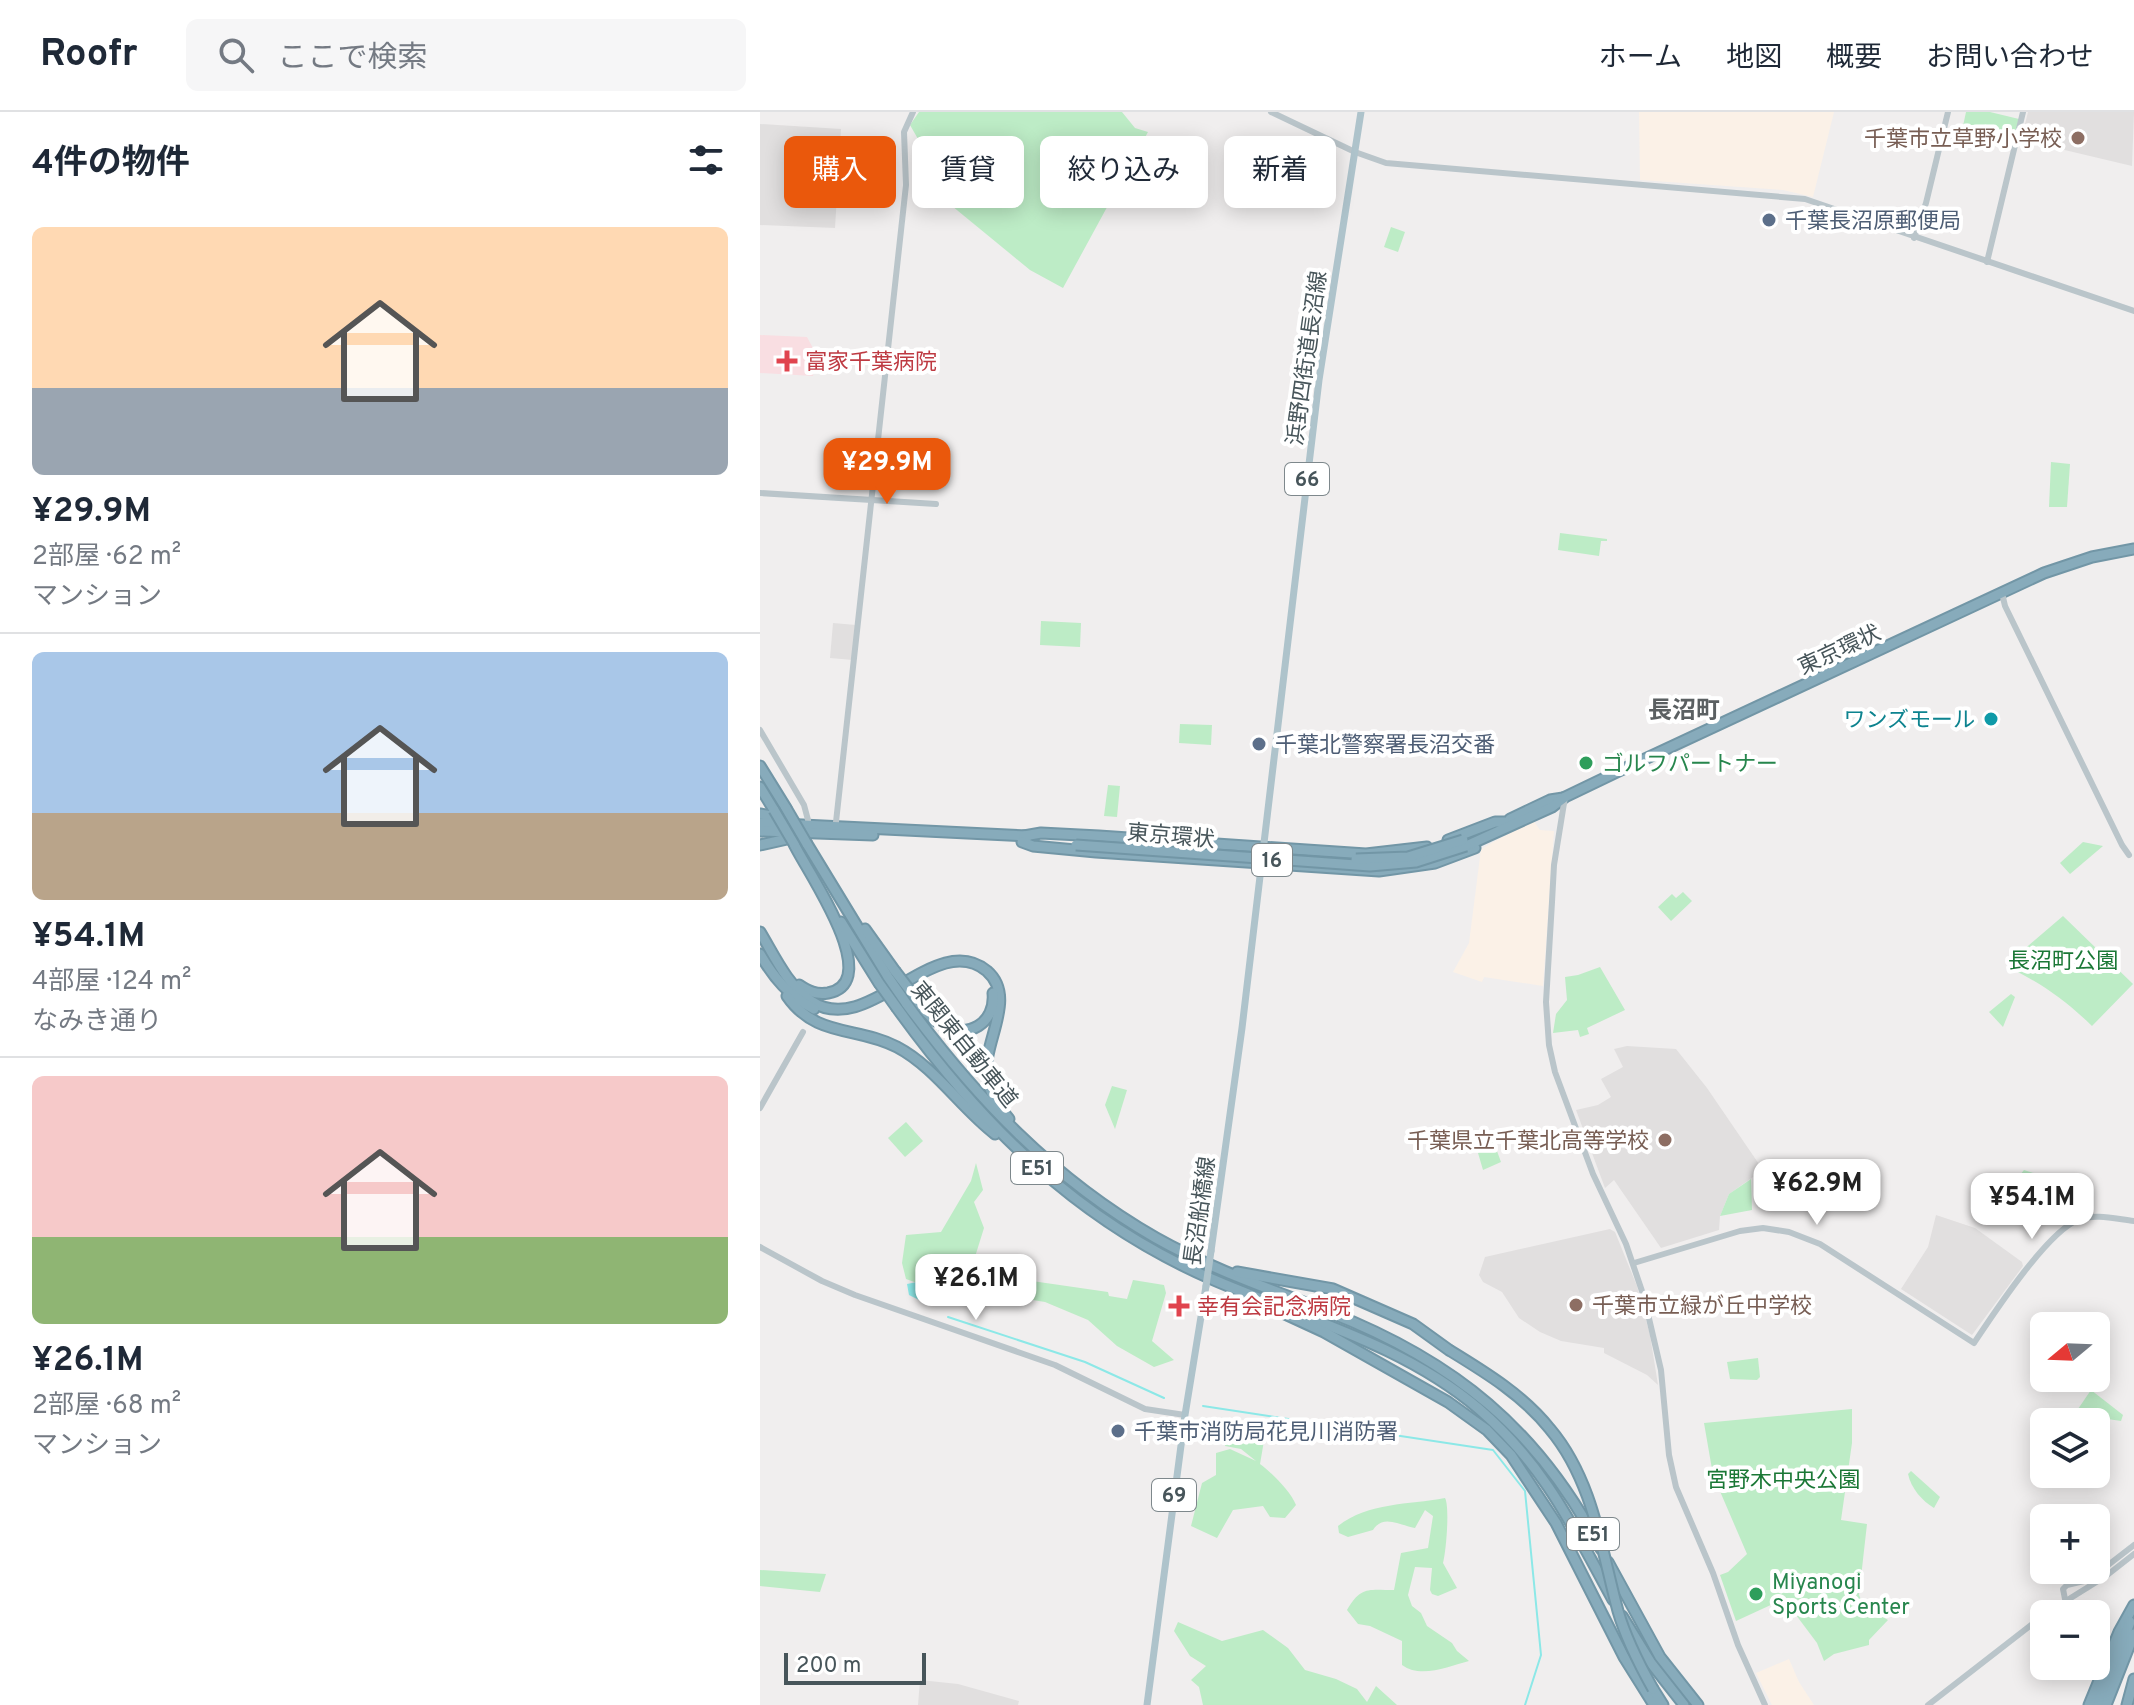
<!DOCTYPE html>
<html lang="ja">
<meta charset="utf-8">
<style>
body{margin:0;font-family:Overpass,"Noto Sans JP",sans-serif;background:#f6f6f7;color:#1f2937;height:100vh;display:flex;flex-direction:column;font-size:30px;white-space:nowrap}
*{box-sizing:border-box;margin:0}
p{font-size:26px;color:#747a83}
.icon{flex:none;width:44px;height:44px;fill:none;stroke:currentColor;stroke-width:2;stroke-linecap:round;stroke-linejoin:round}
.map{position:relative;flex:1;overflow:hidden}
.sheet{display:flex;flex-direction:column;background:#fff;width:760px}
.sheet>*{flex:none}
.guide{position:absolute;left:24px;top:24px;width:760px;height:72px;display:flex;gap:16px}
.needle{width:52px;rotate:251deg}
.controls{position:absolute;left:1270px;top:1200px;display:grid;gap:16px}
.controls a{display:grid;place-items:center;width:80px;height:80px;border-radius:12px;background:#fff;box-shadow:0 4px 20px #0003;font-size:40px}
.scale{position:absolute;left:24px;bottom:20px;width:142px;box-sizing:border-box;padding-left:8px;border:4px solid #47555a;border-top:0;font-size:22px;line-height:28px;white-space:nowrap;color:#47555a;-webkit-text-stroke:6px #fff;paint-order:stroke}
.price{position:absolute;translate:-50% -68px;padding:0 18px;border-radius:16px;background:#fff;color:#222;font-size:26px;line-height:52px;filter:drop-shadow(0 2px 4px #0008)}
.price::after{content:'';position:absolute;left:50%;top:48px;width:24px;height:18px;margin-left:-12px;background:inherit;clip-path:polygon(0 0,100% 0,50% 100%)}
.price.selected{background:#ea580c;color:#fff}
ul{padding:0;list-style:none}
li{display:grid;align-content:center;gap:16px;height:424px;padding:0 32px}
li+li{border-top:2px solid #e0e1e3}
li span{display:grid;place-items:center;height:248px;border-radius:12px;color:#555}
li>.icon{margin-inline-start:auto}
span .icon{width:144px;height:144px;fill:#fffc;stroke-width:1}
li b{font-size:34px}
h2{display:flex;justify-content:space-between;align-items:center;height:96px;padding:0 32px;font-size:34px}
.chip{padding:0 28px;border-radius:12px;background:#fff;box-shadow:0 4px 20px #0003;font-size:28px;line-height:72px}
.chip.selected{background:#ea580c;color:#fff}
header{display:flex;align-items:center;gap:48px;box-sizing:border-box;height:112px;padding:0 40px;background:#fff;border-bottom:2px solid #e0e1e3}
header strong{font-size:38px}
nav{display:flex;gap:44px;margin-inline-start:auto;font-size:28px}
.search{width:560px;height:72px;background:#f6f6f7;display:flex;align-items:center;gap:20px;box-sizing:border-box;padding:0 28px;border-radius:12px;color:#747a83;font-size:30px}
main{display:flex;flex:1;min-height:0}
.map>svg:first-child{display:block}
.commercial{fill:#fbf1e7}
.education{fill:#e1dfdf}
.medical{fill:#f9dee2}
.green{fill:#bdecc6}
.water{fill:#8ce8e7}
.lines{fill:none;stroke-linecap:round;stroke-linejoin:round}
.stream{stroke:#8ce8e7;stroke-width:2}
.highway-casing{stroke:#7296a6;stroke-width:13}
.minor{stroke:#bac5ca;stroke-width:6}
.major{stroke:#aec3cb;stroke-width:7}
.highway{stroke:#87abbb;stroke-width:9}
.highway-bridge-casing{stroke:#7296a6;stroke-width:13;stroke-linecap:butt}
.major-bridge{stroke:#aec3cb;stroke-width:7}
.highway-bridge{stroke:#87abbb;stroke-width:9}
.education-dot{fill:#8d6e63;stroke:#fff;stroke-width:3}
.service-dot{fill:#5c6f8a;stroke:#fff;stroke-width:3}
.health-dot{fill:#e0444e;stroke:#fff;stroke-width:3}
.culture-dot{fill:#0f9aa8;stroke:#fff;stroke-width:3}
.leisure-dot{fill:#2e9e5b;stroke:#fff;stroke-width:3}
.labels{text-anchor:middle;stroke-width:8;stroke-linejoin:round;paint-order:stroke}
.shield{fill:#fff;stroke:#7e888c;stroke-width:2}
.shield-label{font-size:20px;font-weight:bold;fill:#47555a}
.education-label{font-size:22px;fill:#785e54;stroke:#fff;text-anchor:end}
.service-label{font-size:22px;fill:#4e5e75;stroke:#fff;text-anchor:start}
.street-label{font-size:22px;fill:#47555a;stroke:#fff}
.health-label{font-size:22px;fill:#be3a42;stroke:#fff;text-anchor:start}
.culture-label{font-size:22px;fill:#0d838f;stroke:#fff;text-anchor:end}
.leisure-label{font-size:22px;fill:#27864d;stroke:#fff;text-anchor:start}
.park-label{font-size:22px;fill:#1b7836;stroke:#fff}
.neighbourhood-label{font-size:24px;font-weight:bold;fill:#5b6062;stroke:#fff}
</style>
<header>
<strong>Roofr</strong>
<div class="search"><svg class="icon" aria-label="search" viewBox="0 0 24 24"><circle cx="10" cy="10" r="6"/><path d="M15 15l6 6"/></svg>ここで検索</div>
<nav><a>ホーム</a><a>地図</a><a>概要</a><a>お問い合わせ</a></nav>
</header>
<main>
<section class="sheet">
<h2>4件の物件<svg class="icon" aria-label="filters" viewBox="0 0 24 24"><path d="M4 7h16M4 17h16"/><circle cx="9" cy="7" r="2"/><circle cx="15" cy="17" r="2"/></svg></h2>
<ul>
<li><span style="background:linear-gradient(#ffd9b3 65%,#9aa5b1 0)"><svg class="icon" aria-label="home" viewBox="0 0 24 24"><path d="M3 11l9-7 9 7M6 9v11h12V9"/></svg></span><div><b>¥29.9M</b><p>2部屋 · 62 m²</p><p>マンション</p></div></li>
<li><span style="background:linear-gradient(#a9c7e8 65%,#b9a48a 0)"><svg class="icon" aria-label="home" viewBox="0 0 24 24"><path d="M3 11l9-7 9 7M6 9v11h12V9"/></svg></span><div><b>¥54.1M</b><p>4部屋 · 124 m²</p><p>なみき通り</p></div></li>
<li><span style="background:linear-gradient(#f6c9c9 65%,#8fb573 0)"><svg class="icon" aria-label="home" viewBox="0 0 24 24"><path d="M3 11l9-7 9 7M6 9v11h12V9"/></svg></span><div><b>¥26.1M</b><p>2部屋 · 68 m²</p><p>マンション</p></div></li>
</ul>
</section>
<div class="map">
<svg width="1374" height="1593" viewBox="0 0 1374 1593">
<rect width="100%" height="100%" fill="#f0eeee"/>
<g class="commercial">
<path d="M879,0h195l-21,85 -30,-7 -143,-10z"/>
<path d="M773,708l7,10 14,1 -11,155 -59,-9 -2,5 -29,-10 16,-29 12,-94z"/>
<path d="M1029,1547l10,23 15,23h-42l-16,-32z"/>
</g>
<g class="education">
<path d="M1268,0h106l-2,54 -109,-26 -1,-4z"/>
<path d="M0,12l81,5 -6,99 -75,-3z"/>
<path d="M73,511l23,2 -3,35 -23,-2z"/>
<path d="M867,934l49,3 31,39 56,82 -34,24 -9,22 -1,14 -58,18 -47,-68 -9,8 -29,-78 22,-5 13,-8 -10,-18 22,-12 -9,-18z"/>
<path d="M1176,1103l39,13 47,34 1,4 -51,69 -71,-46 27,-42z"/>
<path d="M850,1117l5,3 22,54 13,49 8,50 -11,-10 -43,-22v-5l-43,-7 -21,-9 -21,-14 -17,-26 -19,-10 -4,-7 6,-18z"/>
<path d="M160,1568l38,4 61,17 -1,4h-100z"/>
</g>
<path class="medical" d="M0,223l47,2 7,13 -1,26 -53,-3z"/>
<g class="green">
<path d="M159,0h203l13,16 13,4 -85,156 -33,-18 -78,-64 6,-8 -16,-17 -32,-56z"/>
<path d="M1206,0h24l29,7 -4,17 -52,-10z"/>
<path d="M631,115l14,5 -7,20 -14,-5z"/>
<path d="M1291,350l19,2 -3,43h-18z"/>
<path d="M800,421l47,6v2h-6l-2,15 -41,-6z"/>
<path d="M281,509l40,2 -1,24 -40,-2z"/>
<path d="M420,612l32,1 -1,20 -32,-2z"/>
<path d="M348,673l12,1 -3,31 -13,-1z"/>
<path d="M1323,730l20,4 -33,28 -10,-11z"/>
<path d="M923,780l9,9 -21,20 -13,-14 14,-13 4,4z"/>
<path d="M1303,804l70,68 -41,42c-28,-27 -50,-42 -84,-59l-1,-3z"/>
<path d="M840,855l25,43 -38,18 2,6 -9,3 -2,-7 -25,3 3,-19 11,-14 -2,-23 13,-2z"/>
<path d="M1251,882l4,3 -12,30 -14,-15z"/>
<path d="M352,974l15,4 -12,39 -10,-24z"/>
<path d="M146,1010l17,19 -18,16 -17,-19z"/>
<path d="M730,1020l11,30 -18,8 -5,-17 8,-7z"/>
<path d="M216,1051l7,27 -9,12 10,26 -10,32 58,21 76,11 1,4 18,3 6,-19 31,5 2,8 -14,48 22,19 -20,7 -37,-21 -29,-26 -43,-18 -48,-8 -39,-11 -38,1 -14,-5 -4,-16 4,-28 35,-3 30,-51z"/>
<path d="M1264,1058l38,12 1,3 -10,15 -4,1 -29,-26z"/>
<path d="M991,1067l1,31 -32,6 9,-22z"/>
<path d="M998,1246l2,19 -3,3 -27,-1 -3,-17z"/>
<path d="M1331,1278l32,25 -2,6 -33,-5 -10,-7z"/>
<path d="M1092,1297v34l-11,77 26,4 -8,71 5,11 24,14 -19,20v5l-35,9 -10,7 -7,-18 -33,-44 -48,22 -16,-46 8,-3 19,-18 -34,-79 -9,-52z"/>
<path d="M468,1317l37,6 -5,29c11,8 31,28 36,41l-11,13 -15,-1 -7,-11 -30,4 -16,28 -26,-12 11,-43 14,-8v-22l14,-4 26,12 -15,-12 -16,-3z"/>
<path d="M1151,1359l29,26 -6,11c-12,-7 -23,-20 -26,-34z"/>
<path d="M685,1386c5,9 1,54 -2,65l14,25 -19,8 -6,-2 -2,-4 2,-22 -17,-1 -7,28 4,11 9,7 6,13 25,17 5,8 12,10c-20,5 -48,18 -67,4v-24l-32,-15 -12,-2 -11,-14c14,-24 21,-20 47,-20l7,-37 27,-5 5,-32 -8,-6 -10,18c-16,-3 -32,-14 -42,2l-25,7 -9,-4 -1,-7c31,-24 70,-21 107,-28z"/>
<path d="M0,1458l66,4 -6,18 -60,-6z"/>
<path d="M418,1510l44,19 41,-11 25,18 17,22 31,9 21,10 10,13 9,-16 21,19h-194l-4,-18 -8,-7 15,-14 -16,-10 -16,-25z"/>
</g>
<path class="water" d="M162,1169l10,16 -7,6 -16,-8 -2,-11z"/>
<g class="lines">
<g class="stream">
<path d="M188,1205l137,45 79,36"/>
<path d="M443,1294l290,44 32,41 16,164 -16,50"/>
</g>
<g class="highway-casing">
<g id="highway">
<path d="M0,654l26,42"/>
<path d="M0,675l14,23"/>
<path d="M0,702l24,4"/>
<path d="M750,707l40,-19 13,-2"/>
<path d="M0,711l268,13"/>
<path d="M0,719l113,4"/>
<path d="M264,724l17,-3 58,3 267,18 61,-7"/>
<path d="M688,728l47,-18h10"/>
<path d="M262,730l11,4 63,6 283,19 56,-8 40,-15"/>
<path d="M34,732c12,26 92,138 34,149 -12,2 -20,-2 -29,-8"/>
<path d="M47,732l81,133"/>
<path d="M0,733l36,-8"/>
<path d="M706,734l86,-39 13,-10 52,-25 427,-199 48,-16 42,-8"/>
<path d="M81,810l38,61"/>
<path d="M105,817l30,42"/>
<path d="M0,820c14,23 27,53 51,69 57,39 124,-73 176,-30 31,27 -5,72 0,105 2,17 11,30 22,43"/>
<path d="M0,842c14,24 29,42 54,55"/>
<path d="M27,884c29,42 70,30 110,51 38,20 64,61 98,87"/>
<path d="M155,885c7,10 15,22 27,28 26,15 54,-2 51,-32"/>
<path d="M146,891c70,95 147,176 250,235 55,31 114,51 173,74 125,49 209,117 272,237"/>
<path d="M137,896c85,118 182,214 317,272 90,39 189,64 265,129 66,57 93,116 134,191"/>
<path d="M477,1160l96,17 80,35 36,26"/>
<path d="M525,1202l39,18 124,70 39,28 24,25 45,68 68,134 30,48"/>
<path d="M848,1450l52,95 38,48"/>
<path d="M862,1504l29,47 33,42"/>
<path d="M893,1577l10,16"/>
<path d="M1329,1593l30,-73 15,-27"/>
<path d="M1338,1593l32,-83"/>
<path d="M1346,1593l28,-71"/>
<path d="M1367,1593l7,-26"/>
</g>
</g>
<g class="minor">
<path d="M511,0l84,40 31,11 419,36 329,112"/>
<path d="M1154,126l12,-35 22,-91"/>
<path d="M1227,150l36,-150"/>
<path d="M0,381l176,11"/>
<path d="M1242,481l3,13 117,239 7,10"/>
<path d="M0,618l44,75 4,15"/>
<path d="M805,685l-11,68 -2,37 -6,100 3,43 6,27 38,102 33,70 18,53 17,73 8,85 7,32 37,86 25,72 27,60"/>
<path d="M76,710l70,-637 -2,-53 9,-20"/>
<path d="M0,996l43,-76"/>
<path d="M0,1135l62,34 33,14 200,70 90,44 40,6"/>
<path d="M874,1151l106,-32 23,-3 26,4 31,12 154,99c20,-30 73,-111 104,-123 17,-7 38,-1 56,1"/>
<path d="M1305,1487l-2,-10 4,-4 17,-4 19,-12 31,-24"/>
<path d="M1285,1502l61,-38 28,-22"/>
<path d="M1168,1593l116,-90"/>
</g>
<g class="major">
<path d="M451,1139l31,-223 77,-648 42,-268"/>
<path d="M387,1593l38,-290 21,-129"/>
</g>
<use href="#highway" class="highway"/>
<g class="highway-bridge-casing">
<g id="highway-bridge">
<path d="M26,696l21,36"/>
<path d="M14,698l20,34"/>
<path d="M316,733l294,21 46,-4 50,-16"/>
<path d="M596,747l52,-2 55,-17"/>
<path d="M135,859l20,26"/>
<path d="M128,865l18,26"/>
<path d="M119,871l18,25"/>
<path d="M689,1238c36,22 74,45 101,79 43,51 51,119 68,182 8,28 21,53 35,78"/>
</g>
</g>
<path class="major-bridge" d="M446,1174l5,-35"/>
<use href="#highway-bridge" class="highway-bridge"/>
</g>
<g class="education-dot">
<circle cx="1318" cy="26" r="8"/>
<circle cx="905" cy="1028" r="8"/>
<circle cx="816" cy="1193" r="8"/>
</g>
<g class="service-dot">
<circle cx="1009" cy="108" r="8"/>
<circle cx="499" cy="632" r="8"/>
<circle cx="358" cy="1319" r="8"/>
</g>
<g class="health-dot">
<path d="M23 237h8v8h8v8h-8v8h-8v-8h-8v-8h8z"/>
<path d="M415 1182h8v8h8v8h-8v8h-8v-8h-8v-8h8z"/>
</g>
<circle class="culture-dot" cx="1231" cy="607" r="8"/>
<g class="leisure-dot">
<circle cx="826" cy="651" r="8"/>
<circle cx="996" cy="1482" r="8"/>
</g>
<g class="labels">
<g class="shield">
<rect x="525" y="351" width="44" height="32" rx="6"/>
<rect x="492" y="732" width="40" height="32" rx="6"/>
<rect x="251" y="1040" width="52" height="32" rx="6"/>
<rect x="392" y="1367" width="44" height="32" rx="6"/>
<rect x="807" y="1406" width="52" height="32" rx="6"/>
</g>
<g class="shield-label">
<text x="547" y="374">66</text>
<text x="512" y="755">16</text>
<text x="277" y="1063">E51</text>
<text x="414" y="1390">69</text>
<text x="833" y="1429">E51</text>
</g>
<g class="education-label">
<text x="1302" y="34">千葉市立草野小学校</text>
<text x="889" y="1036">千葉県立千葉北高等学校</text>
<text x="832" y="1201" text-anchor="start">千葉市立緑が丘中学校</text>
</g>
<g class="service-label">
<text x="1025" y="116">千葉長沼原郵便局</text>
<text x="515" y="640">千葉北警察署長沼交番</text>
<text x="374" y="1327">千葉市消防局花見川消防署</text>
</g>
<g class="street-label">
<text transform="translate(546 246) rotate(-82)" y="8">浜野四街道長沼線</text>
<text transform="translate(1079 537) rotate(-25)" y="8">東京環状</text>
<text transform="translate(411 723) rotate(5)" y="8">東京環状</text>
<text transform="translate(205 932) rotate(51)" y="8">東関東自動車道</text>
<text transform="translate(439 1099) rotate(-82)" y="8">長沼船橋線</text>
</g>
<g class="health-label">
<text x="45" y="257">富家千葉病院</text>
<text x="437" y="1202">幸有会記念病院</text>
</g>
<g class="culture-label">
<text x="1215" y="615">ワンズモール</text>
</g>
<g class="leisure-label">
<text x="842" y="659">ゴルフパートナー</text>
<text x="1012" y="1477">Miyanogi<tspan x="1012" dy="25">Sports Center</tspan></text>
</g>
<g class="park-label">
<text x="1303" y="856">長沼町公園</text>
<text x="1023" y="1375">宮野木中央公園</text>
</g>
<g class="neighbourhood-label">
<text x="924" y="606">長沼町</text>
</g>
</g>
</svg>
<div class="controls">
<a><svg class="needle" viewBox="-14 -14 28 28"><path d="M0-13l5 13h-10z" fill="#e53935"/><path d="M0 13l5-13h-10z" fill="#747a83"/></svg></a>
<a><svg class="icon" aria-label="layers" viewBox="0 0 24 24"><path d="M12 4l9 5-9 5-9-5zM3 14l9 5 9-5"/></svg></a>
<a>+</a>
<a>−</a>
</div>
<div class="scale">200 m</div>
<b class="price selected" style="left:127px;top:394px">¥29.9M</b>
<b class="price" style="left:1057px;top:1115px">¥62.9M</b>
<b class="price" style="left:1272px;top:1129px">¥54.1M</b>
<b class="price" style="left:216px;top:1210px">¥26.1M</b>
<div class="guide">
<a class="chip selected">購入</a>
<a class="chip">賃貸</a>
<a class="chip">絞り込み</a>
<a class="chip">新着</a>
</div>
</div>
</main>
